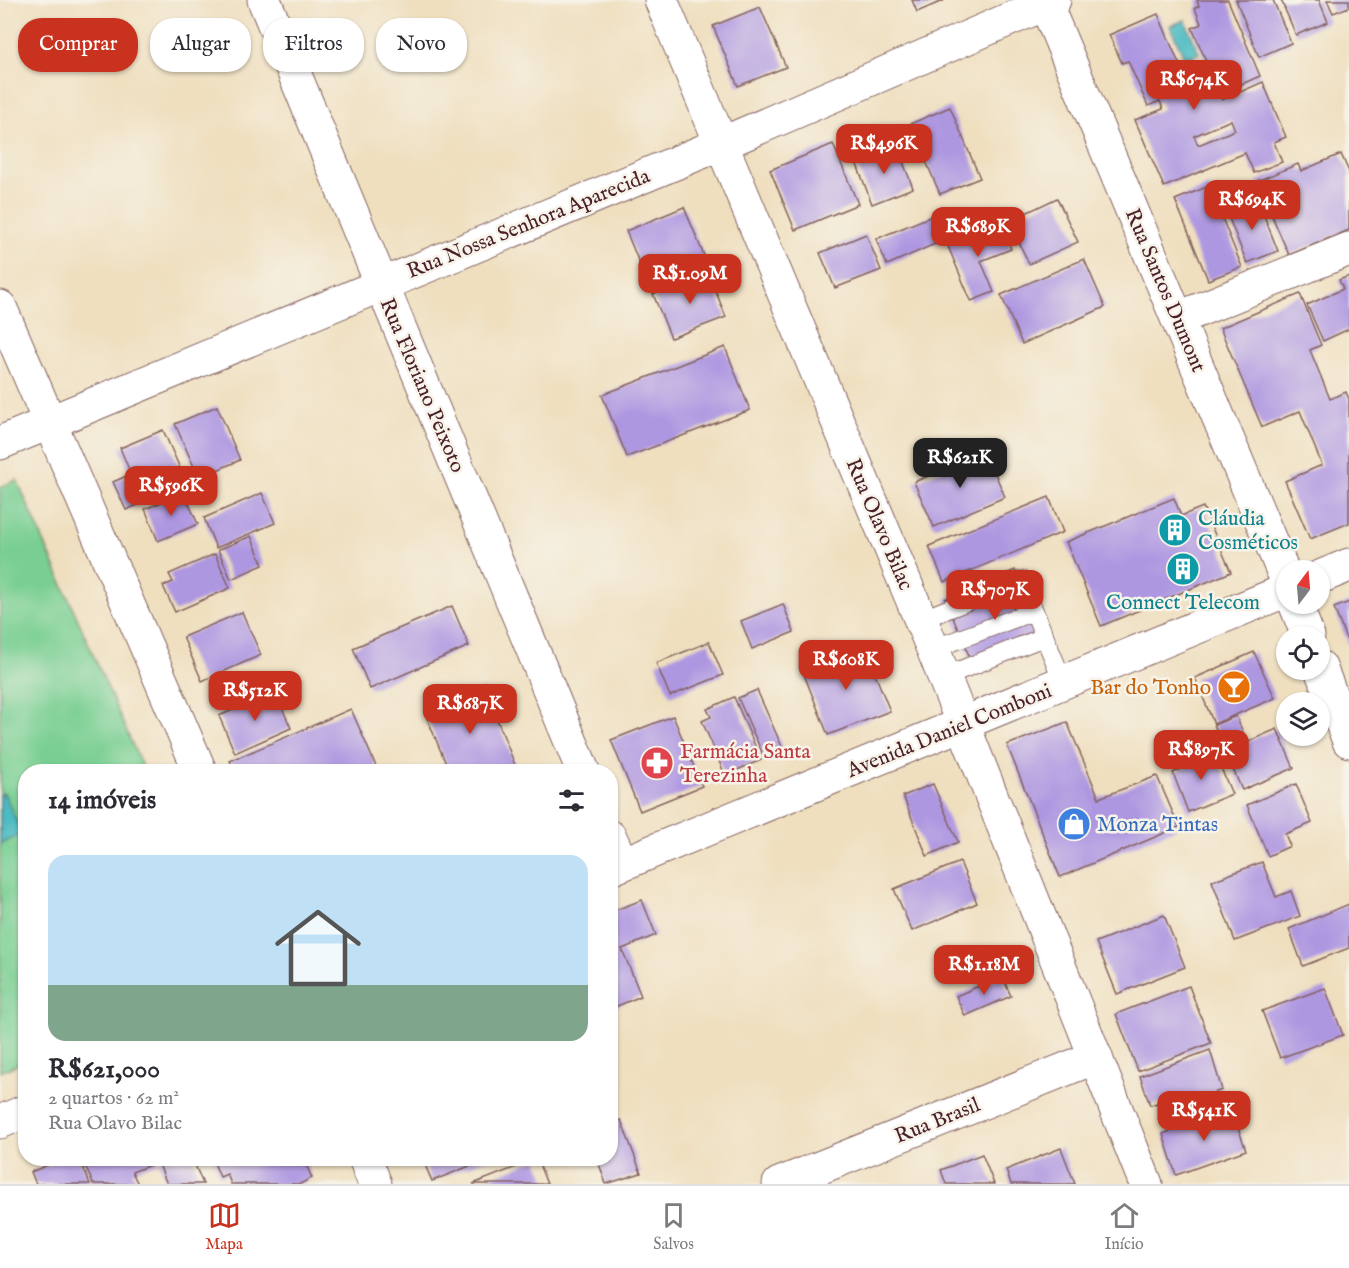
<!DOCTYPE html>
<html lang="pt">
<meta charset="utf-8">
<style>
body{margin:0;font-family:"IM FELL English",serif;background:#f7f7f7;color:#2b2b33;height:100vh;display:flex;flex-direction:column;font-size:22px;white-space:nowrap}
*{box-sizing:border-box;margin:0}
p{font-size:20px;color:#7c7c81}
.icon{flex:none;width:33px;height:33px;fill:none;stroke:currentColor;stroke-width:2;stroke-linecap:round;stroke-linejoin:round}
.map{position:relative;flex:1;overflow:hidden}
.details{position:absolute;left:18px;top:764px;width:600px;height:402px;display:flex;flex-direction:column;background:#fff;border-radius:24px;box-shadow:0 2px 4px #0004}
.details>*{flex:none}
.hud{position:absolute;left:18px;top:18px;width:600px;height:54px;display:flex;gap:12px}
.needle{width:39px;rotate:16deg}
.fabs{position:absolute;left:1276px;top:560px;display:grid;gap:12px}
.fabs a{display:grid;place-items:center;width:54px;height:54px;border-radius:50%;background:#fff;box-shadow:0 2px 4px #0004;font-size:30px}
.price{position:absolute;translate:-50% -51px;padding:0 14px;border-radius:12px;background:#c8321e;color:#fff;font-size:20px;line-height:39px;filter:drop-shadow(0 2px 3px #0008)}
.price::after{content:'';position:absolute;left:50%;top:36px;width:18px;height:14px;margin-left:-9px;background:inherit;clip-path:polygon(0 0,100% 0,50% 100%)}
.price.active{background:#222;color:#fff}
ul{padding:0;list-style:none}
li{display:grid;align-content:center;gap:12px;height:318px;padding:0 30px}
li+li{border-top:2px solid #e1e1e2}
li span{display:grid;place-items:center;height:186px;border-radius:18px;color:#555}
li>.icon{margin-inline-start:auto}
span .icon{width:108px;height:108px;fill:#fffc;stroke-width:1}
li b{font-size:26px}
h2{display:flex;justify-content:space-between;align-items:center;height:72px;padding:0 30px;font-size:26px}
.pill{padding:0 21px;border-radius:24px;background:#fff;box-shadow:0 2px 4px #0004;font-size:21px;line-height:54px}
.pill.active{background:#c8321e;color:#fff}
.tab-bar{display:flex;justify-content:space-around;align-items:center;height:84px;border-top:2px solid #e1e1e2;background:#fff;font-size:16px;color:#7c7c81}
.tab-bar a{display:grid;justify-items:center;gap:3px}
.tab-bar .active{color:#c8321e}
.map>svg:first-child{display:block}
.green{fill:#79cf93;stroke:#62775f;stroke-width:1.5}
.water{fill:#4dbbc2;stroke:#4c6d76;stroke-width:1.5}
.building{fill:#ae97e1;fill-rule:evenodd}
.lines{fill:none;stroke-linecap:round;stroke-linejoin:round}
.lane-casing{stroke:#84625f;stroke-width:20}
.street-casing{stroke:#84625f;stroke-width:35}
.secondary-casing{stroke:#84625f;stroke-width:35}
.lane{stroke:#fff;stroke-width:18}
.street{stroke:#fff;stroke-width:33}
.secondary{stroke:#fff;stroke-width:33}
.labels{text-anchor:middle;stroke-width:5;stroke-linejoin:round;paint-order:stroke}
.street-label{font-size:21px;fill:#4a1f2b;stroke:#f7f3e8}
.culture-label{font-size:21px;fill:#0d838f;stroke:#f7f3e8;text-anchor:start}
.food-label{font-size:21px;fill:#c56008;stroke:#f7f3e8;text-anchor:end}
.health-label{font-size:21px;fill:#be3a42;stroke:#f7f3e8;text-anchor:start}
.shop-label{font-size:21px;fill:#366cbe;stroke:#f7f3e8;text-anchor:start}
</style>
<div class="map">
<svg width="1349" height="1184" viewBox="0 0 1349 1184">
<rect width="100%" height="100%" fill="#f7f3e8"/>
<filter id="ink" filterUnits="userSpaceOnUse"><feTurbulence type="fractalNoise" baseFrequency=".0167" numOctaves="2"/><feDisplacementMap in="SourceGraphic" scale="12" xChannelSelector="R" yChannelSelector="G"/><feConvolveMatrix kernelMatrix="1 2 1 2 8 2 1 2 1" color-interpolation-filters="sRGB"/></filter>
<filter id="wash" filterUnits="userSpaceOnUse"><feTurbulence type="fractalNoise" baseFrequency=".008" numOctaves="4" result="noise"/><feDisplacementMap in="SourceGraphic" scale="24" xChannelSelector="R" yChannelSelector="G"/><feGaussianBlur stdDeviation="1.35" result="paint"/><feColorMatrix in="noise" values="0 0 0 0 0 0 0 0 0 0 0 0 0 0 0 0 0 1.4 0 .05"/><feComposite in="paint" operator="in"/></filter>
<g filter="url(#wash)">
<rect width="100%" height="100%" fill="#efdfbf"/>
<path class="green" d="M17,480l127,291h-118l-1,290 -25,11v-585z"/>
<g class="water">
<path d="M1185,20l14,33 -14,6 -15,-33z"/>
<path d="M4,793l18,41 -22,10v-49z"/>
</g>
<g id="blocks">
<g class="building">
<path d="M912,0h33l-28,12z"/>
<path d="M1197,0h31l32,76 -32,14 -11,-26 -8,4 -17,-40 9,-4 -6,-16 4,-2z"/>
<path d="M1236,0h37l18,43 -32,14z"/>
<path d="M1281,0h38l9,22 -32,13z"/>
<path d="M1327,0h22v7l-16,6z"/>
<path d="M760,7l26,60 -48,19 -25,-60z"/>
<path d="M1158,14l25,59 10,-5 6,15 14,-6 9,23 41,-18 23,55 -12,5 8,20 -28,11 -9,-20 -81,34 -29,-67 28,-11 -3,-8 -12,5 -20,-45 -6,2 -13,-28zM1231,120l4,10 -37,15 -4,-9z"/>
<path d="M950,107l30,71 -40,16 -30,-70z"/>
<path d="M833,144l25,60 -63,26 -25,-60z"/>
<path d="M897,146l16,42 -41,16 -16,-42z"/>
<path d="M1341,154l8,18v58l-60,25 -32,-74 41,-17 3,7z"/>
<path d="M1209,186l33,81 -34,13 -33,-80z"/>
<path d="M1057,198l21,44 -49,22 -20,-43z"/>
<path d="M1257,198l21,53 -31,12 -21,-52z"/>
<path d="M684,207l24,58 -58,24 -24,-58z"/>
<path d="M934,215l10,25 -57,25 -11,-26z"/>
<path d="M1000,222l11,27 -30,12 13,31 -23,9 -24,-57z"/>
<path d="M866,234l15,36 -46,18 -15,-35z"/>
<path d="M1084,259l21,48 -83,37 -21,-49z"/>
<path d="M708,272l18,45 -55,21 -18,-44z"/>
<path d="M1349,276v53l-26,12 -16,-36 36,-16 -4,-9z"/>
<path d="M1300,294l21,51 -11,5 20,49 16,-7 3,7v124l-39,16 -25,-58 37,-16 -22,-54 -38,16 -42,-99z"/>
<path d="M725,347l25,63 -123,47 -25,-62z"/>
<path d="M217,406l23,54 -41,18 -24,-54z"/>
<path d="M163,430l24,54 -61,26 -13,-28 18,-8 -11,-26z"/>
<path d="M986,452l19,45 -71,30 -20,-45z"/>
<path d="M184,493l14,31 -40,17 -13,-32z"/>
<path d="M262,493l13,30 -59,25 -12,-30z"/>
<path d="M1049,497l14,35 -119,50 -15,-36z"/>
<path d="M1174,498l7,18 22,-9 28,65 -130,54 -35,-84z"/>
<path d="M251,536l12,29 -32,14 -13,-29z"/>
<path d="M215,554l15,34 -55,24 -12,-26 10,-4 -4,-8z"/>
<path d="M1015,570l30,73 -69,29 -31,-73z"/>
<path d="M1349,602v44l-15,-38z"/>
<path d="M783,604l11,28 -42,17 -11,-28z"/>
<path d="M452,606l17,40 -99,43 -17,-41z"/>
<path d="M242,612l19,43 -59,26 -19,-44z"/>
<path d="M709,642l14,33 -53,21 -14,-33z"/>
<path d="M864,647l26,64 -62,24 -25,-63z"/>
<path d="M1254,652l21,46 -61,26 -19,-46z"/>
<path d="M485,689l30,76 -15,6h-51l-24,-58z"/>
<path d="M757,690l26,59 -19,8 -26,-59z"/>
<path d="M275,692l16,36 -56,25 -16,-37z"/>
<path d="M734,697l27,63 -36,15 -23,-54 9,-4 -4,-8z"/>
<path d="M351,709l27,62h-143l-5,-10z"/>
<path d="M673,716l29,70 -62,25 -29,-71z"/>
<path d="M1236,716l11,26 30,-13 17,39 -52,22 -28,-65z"/>
<path d="M1067,722l32,76 58,-22 22,51 -119,50 -53,-132z"/>
<path d="M1199,746l7,17 11,-4 15,35 -44,18 -15,-39 15,-7 -6,-13z"/>
<path d="M933,784l25,58 -31,14 -24,-60z"/>
<path d="M1296,784l16,39 -27,11 5,12 -22,10 -21,-51z"/>
<path d="M960,862l17,41 -65,28 -18,-42z"/>
<path d="M1262,862l14,35 15,-6 9,25 -65,25 -23,-60z"/>
<path d="M642,900l14,35 -34,14 19,47 -31,13v-97z"/>
<path d="M1349,904v44l-46,18 -14,-37z"/>
<path d="M1164,915l21,52 -68,27 -21,-52z"/>
<path d="M1002,976l9,20 -46,20 -9,-20z"/>
<path d="M1189,986l22,57 -73,28 -22,-57z"/>
<path d="M1325,988l18,47 -63,23 -18,-47z"/>
<path d="M1210,1050l12,40 -57,19 -4,-7 -11,3 -10,-29z"/>
<path d="M1231,1108l15,42 -70,25 -13,-41z"/>
<path d="M621,1120l20,53 -35,11 -9,-26h13v-34z"/>
<path d="M1061,1148l14,36h-64l-5,-14z"/>
<path d="M982,1154l12,30h-48l-5,-14z"/>
<path d="M65,1158h14l11,26h-54l-5,-12z"/>
<path d="M82,1158h74l2,4 -26,10 6,12h-45z"/>
<path d="M166,1158h26l11,26h-36l-9,-22z"/>
<path d="M212,1158h91l9,20 -12,6h-69l-4,-10 -7,3z"/>
<path d="M422,1158h68l-58,23z"/>
<path d="M537,1159l10,25h-74z"/>
</g>
</g>
</g>
<g filter="url(#ink)">
<use href="#blocks" fill-opacity="0" stroke="#84625f" stroke-width="1.5"/>
<g class="lines">
<g class="lane-casing">
<g id="lane">
<path d="M920,620l101,-40 13,31"/>
<path d="M933,649l101,-38 30,73"/>
<path d="M943,677l101,-40"/>
</g>
</g>
<g class="street-casing">
<g id="street">
<path d="M264,0l319,771"/>
<path d="M661,0l272,649 213,535"/>
<path d="M1044,0l243,581"/>
<path d="M0,307l200,464"/>
<path d="M1179,318l170,-69"/>
<path d="M0,443l721,-299 333,-144"/>
<path d="M1295,603l13,33"/>
<path d="M1320,667l29,74"/>
<path d="M610,837l12,27"/>
<path d="M365,1158l10,26"/>
<path d="M779,1184l317,-127"/>
</g>
</g>
<g class="secondary-casing">
<g id="secondary">
<path d="M1320,577l29,-12"/>
<path d="M610,869l677,-279"/>
<path d="M0,1122l26,-11"/>
</g>
</g>
<use href="#lane" class="lane"/>
<use href="#street" class="street"/>
<use href="#secondary" class="secondary"/>
</g>
</g>
<defs>
<g id="building-disc" transform="scale(1.725)"><circle r="9.5" fill="#0f9aa8" stroke="#f7f3e8"/><path d="M-4-6H4V6H1V3H-1V6H-4ZM-2.5-4.3h1.7v1.8h-1.7ZM.8-4.3h1.7v1.8H.8ZM-2.5-1h1.7V.8h-1.7ZM.8-1h1.7V.8H.8Z" fill="#fff"/></g>
<g id="bar-disc" transform="scale(1.725)"><circle r="9.5" fill="#e8710a" stroke="#f7f3e8"/><path d="M-6-5H6L.8 .8V4.5H3.5V6h-7V4.5H-.8V.8Z" fill="#fff"/></g>
<g id="pharmacy-disc" transform="scale(1.725)"><circle r="9.5" fill="#e0444e" stroke="#f7f3e8"/><path d="M-2-6h4v4h4v4h-4v4h-4v-4h-4v-4h4Z" fill="#fff"/></g>
<g id="shop-disc" transform="scale(1.725)"><circle r="9.5" fill="#3f7fe0" stroke="#f7f3e8"/><path d="M-5-2.5h2.3a2.7 3.5 0 0 1 5.4 0H5L5.5 6h-11ZM-1.5-2.5h3a1.5 2.3 0 0 0-3 0Z" fill="#fff"/></g>
</defs>
<g fill-rule="evenodd">
<use href="#building-disc" x="1175" y="530"/>
<use href="#building-disc" x="1183" y="569"/>
<use href="#bar-disc" x="1234" y="687"/>
<use href="#pharmacy-disc" x="657" y="763"/>
<use href="#shop-disc" x="1074" y="824"/>
</g>
<g class="labels">
<g class="street-label">
<text transform="translate(528 223) rotate(-22)" y="7">Rua Nossa Senhora Aparecida</text>
<text transform="translate(1166 290) rotate(67)" y="7">Rua Santos Dumont</text>
<text transform="translate(423 385) rotate(67)" y="7">Rua Floriano Peixoto</text>
<text transform="translate(880 524) rotate(67)" y="7">Rua Olavo Bilac</text>
<text transform="translate(949 730) rotate(-22)" y="7">Avenida Daniel Comboni</text>
<text transform="translate(937 1120) rotate(-22)" y="7">Rua Brasil</text>
</g>
<g class="culture-label">
<text x="1198" y="525">Cláudia<tspan x="1198" dy="24">Cosméticos</tspan></text>
<text x="1183" y="609" text-anchor="middle">Connect Telecom</text>
</g>
<g class="food-label">
<text x="1211" y="694">Bar do Tonho</text>
</g>
<g class="health-label">
<text x="680" y="758">Farmácia Santa<tspan x="680" dy="24">Terezinha</tspan></text>
</g>
<g class="shop-label">
<text x="1097" y="831">Monza Tintas</text>
</g>
</g>
</svg>
<div class="fabs">
<a><svg class="needle" viewBox="-14 -14 28 28"><path d="M0-13l5 13h-10z" fill="#e53935"/><path d="M0 13l5-13h-10z" fill="#7c7c81"/></svg></a>
<a><svg class="icon" aria-label="locate" viewBox="0 0 24 24"><circle cx="12" cy="12" r="6"/><path d="M12 2v4M12 18v4M2 12h4M18 12h4"/></svg></a>
<a><svg class="icon" aria-label="layers" viewBox="0 0 24 24"><path d="M12 4l9 5-9 5-9-5zM3 14l9 5 9-5"/></svg></a>
</div>
<b class="price" style="left:1194px;top:111px">R$674K</b>
<b class="price" style="left:884px;top:175px">R$496K</b>
<b class="price" style="left:1252px;top:231px">R$694K</b>
<b class="price" style="left:978px;top:258px">R$689K</b>
<b class="price" style="left:690px;top:305px">R$1.09M</b>
<b class="price active" style="left:960px;top:489px">R$621K</b>
<b class="price" style="left:171px;top:517px">R$596K</b>
<b class="price" style="left:995px;top:621px">R$707K</b>
<b class="price" style="left:846px;top:691px">R$608K</b>
<b class="price" style="left:255px;top:722px">R$512K</b>
<b class="price" style="left:470px;top:735px">R$687K</b>
<b class="price" style="left:1201px;top:781px">R$897K</b>
<b class="price" style="left:984px;top:996px">R$1.18M</b>
<b class="price" style="left:1204px;top:1142px">R$541K</b>
<div class="hud">
<a class="pill active">Comprar</a>
<a class="pill">Alugar</a>
<a class="pill">Filtros</a>
<a class="pill">Novo</a>
</div>
<section class="details">
<h2>14 imóveis<svg class="icon" aria-label="filters" viewBox="0 0 24 24"><path d="M4 7h16M4 17h16"/><circle cx="9" cy="7" r="2"/><circle cx="15" cy="17" r="2"/></svg></h2>
<ul>
<li><span style="background:linear-gradient(#bfe0f5 70%,#7fa58c 0)"><svg class="icon" aria-label="home" viewBox="0 0 24 24"><path d="M3 11l9-7 9 7M6 9v11h12V9"/></svg></span><div><b>R$621,000</b><p>2 quartos · 62 m²</p><p>Rua Olavo Bilac</p></div></li>
</ul>
</section>
</div>
<nav class="tab-bar">
<a class="active"><svg class="icon" aria-label="map" viewBox="0 0 24 24"><path d="M3 6l6-2 6 2 6-2v14l-6 2-6-2-6 2zM9 4v14M15 6v14"/></svg>Mapa</a>
<a><svg class="icon" aria-label="saved" viewBox="0 0 24 24"><path d="M7 4h10v16l-5-4-5 4z"/></svg>Salvos</a>
<a><svg class="icon" aria-label="home" viewBox="0 0 24 24"><path d="M3 11l9-7 9 7M6 9v11h12V9"/></svg>Início</a>
</nav>
